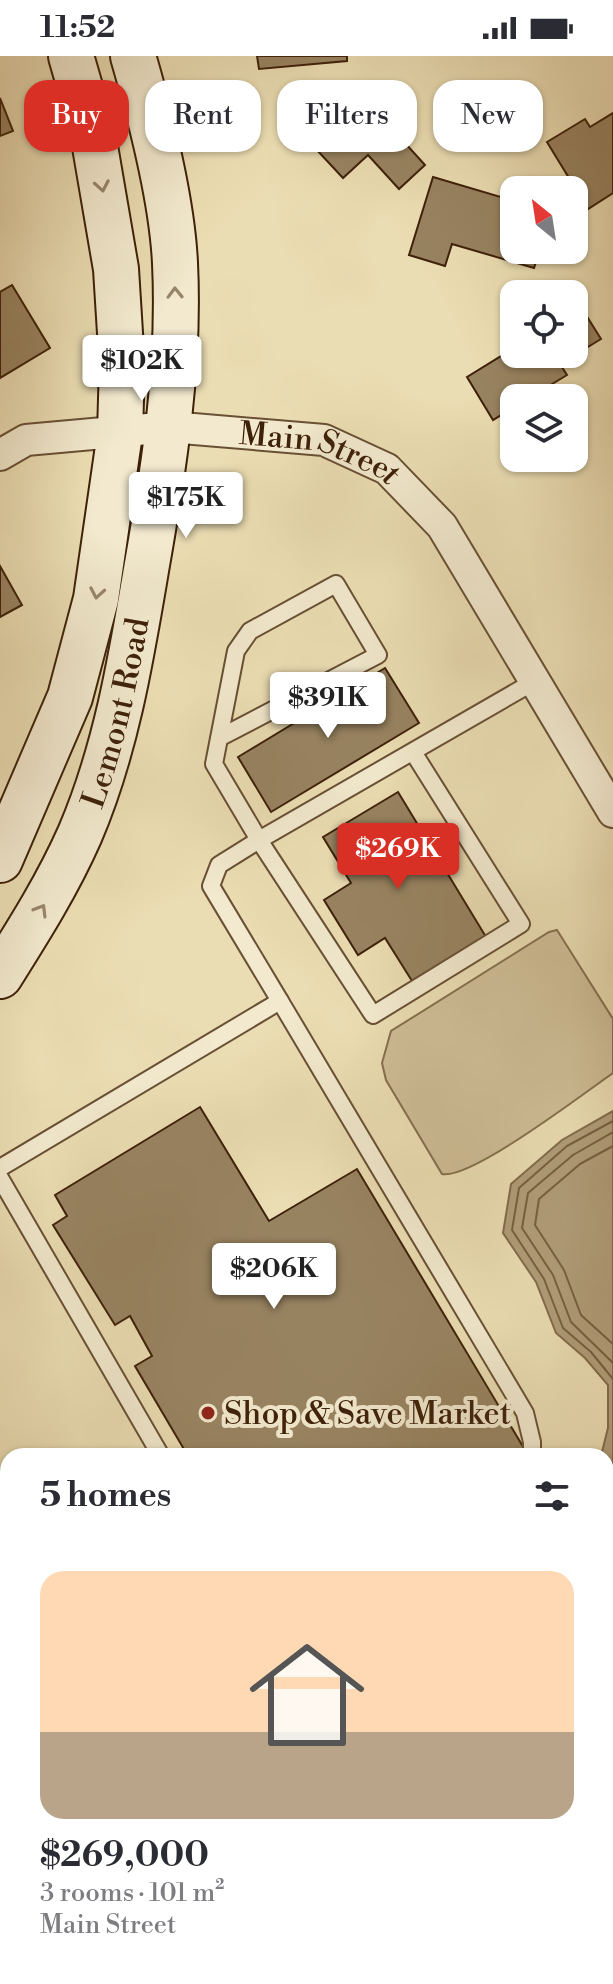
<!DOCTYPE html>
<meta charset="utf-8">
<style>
body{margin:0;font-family:"Libre Bodoni",serif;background:#f2f2f3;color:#2b2b33;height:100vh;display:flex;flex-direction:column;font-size:30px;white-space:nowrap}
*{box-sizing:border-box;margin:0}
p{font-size:26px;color:#7c7c81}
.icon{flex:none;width:44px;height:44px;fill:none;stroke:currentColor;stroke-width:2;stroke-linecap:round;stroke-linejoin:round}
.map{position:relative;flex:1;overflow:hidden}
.drawer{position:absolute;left:0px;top:1392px;width:614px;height:536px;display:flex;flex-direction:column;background:#fff;border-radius:24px 24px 0 0;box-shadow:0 2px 6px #0004}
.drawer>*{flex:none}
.banner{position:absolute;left:24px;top:24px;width:566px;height:72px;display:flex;gap:16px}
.needle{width:52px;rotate:330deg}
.tools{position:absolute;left:500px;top:120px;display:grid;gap:16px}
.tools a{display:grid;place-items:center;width:88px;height:88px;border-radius:16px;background:#fff;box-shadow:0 2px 6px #0004;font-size:40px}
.price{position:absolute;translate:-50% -68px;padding:0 18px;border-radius:8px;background:#fff;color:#222;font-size:26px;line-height:52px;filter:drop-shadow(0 2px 4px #0008)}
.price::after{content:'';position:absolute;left:50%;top:48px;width:24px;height:18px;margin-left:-12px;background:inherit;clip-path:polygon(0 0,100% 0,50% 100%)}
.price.active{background:#d93025;color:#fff}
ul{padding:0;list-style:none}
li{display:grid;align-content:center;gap:16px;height:424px;padding:0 40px}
li span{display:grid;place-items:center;height:248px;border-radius:24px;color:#555}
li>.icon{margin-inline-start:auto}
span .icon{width:144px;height:144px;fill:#fffc;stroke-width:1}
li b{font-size:34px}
h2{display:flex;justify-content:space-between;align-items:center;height:96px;padding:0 40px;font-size:34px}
.chip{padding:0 28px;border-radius:24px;background:#fff;box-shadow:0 2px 6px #0004;font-size:28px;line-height:72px}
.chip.active{background:#d93025;color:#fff}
.status{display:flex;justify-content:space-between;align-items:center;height:56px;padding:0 40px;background:#fff;direction:ltr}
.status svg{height:22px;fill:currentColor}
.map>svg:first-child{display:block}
.green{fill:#cebd96;stroke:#866f50;stroke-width:2}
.water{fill:#b09d79;stroke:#826b4c;stroke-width:2}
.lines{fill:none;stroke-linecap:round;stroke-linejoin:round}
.shore{stroke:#775f41;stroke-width:2}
.building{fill:#988361;stroke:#3e2109;stroke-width:2}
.service-casing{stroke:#695034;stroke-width:20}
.minor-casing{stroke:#695034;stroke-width:34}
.secondary-casing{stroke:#3e2109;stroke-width:48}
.service{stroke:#f2e9ce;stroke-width:16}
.minor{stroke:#f2e9ce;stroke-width:30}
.secondary{stroke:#f2e9ce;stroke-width:44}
.oneway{stroke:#98856c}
.poi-dot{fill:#8f2418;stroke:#f2e9ce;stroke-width:3}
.labels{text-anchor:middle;stroke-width:8;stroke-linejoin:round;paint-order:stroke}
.street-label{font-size:32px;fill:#3e2109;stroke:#f2e9ce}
.poi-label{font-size:32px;fill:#3e2109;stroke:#f2e9ce;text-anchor:start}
</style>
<div class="status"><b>11:52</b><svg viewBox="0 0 49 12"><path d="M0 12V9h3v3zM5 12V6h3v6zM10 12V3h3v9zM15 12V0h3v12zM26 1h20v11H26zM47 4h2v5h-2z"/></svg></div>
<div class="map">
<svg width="613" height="1928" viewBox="0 0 613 1928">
<rect width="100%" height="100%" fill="#ebddb3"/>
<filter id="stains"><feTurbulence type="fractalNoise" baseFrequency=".0025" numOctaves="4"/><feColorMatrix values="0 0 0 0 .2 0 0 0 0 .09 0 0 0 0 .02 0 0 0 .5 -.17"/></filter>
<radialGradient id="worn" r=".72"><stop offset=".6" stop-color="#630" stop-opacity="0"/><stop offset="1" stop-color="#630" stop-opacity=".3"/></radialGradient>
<path class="green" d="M557,874l56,89v54c-29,20 -142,107 -171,101l-56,-94 -4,-17 9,-32 158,-99z"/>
<path class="water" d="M613,1055v507l-7,-12v-150h-5l7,-28v-43l-23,-27 -29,-25 -20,-51 -33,-49 8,-49 51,-44z"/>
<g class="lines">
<g class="shore">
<path d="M613,1065l-46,25 -48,42 -7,42 32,49 19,49 28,24 22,27"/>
<path d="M613,1076l-40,23 -45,38 -6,35 31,47 18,47 42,41"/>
<path d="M613,1090l-33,18 -41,35 -4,26 29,45 17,45 32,29"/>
</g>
</g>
<g class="building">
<path d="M257,0h90v5l-88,8z"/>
<path d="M358,26l32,35 -5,4 40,44 -26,24 -31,-34 -25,23 -41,-44z"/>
<path d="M0,42l13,33 -13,5z"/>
<path d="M613,57v80l-25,16 -41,-67 38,-23 5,8z"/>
<path d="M433,121l81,24v49h26l-6,18 -82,-24 -7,22 -36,-11z"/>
<path d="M12,229l38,63 -50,30v-86z"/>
<path d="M581,251l20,32 -41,25 7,11 -38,23h-15v9l-21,13 -26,-43 47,-29v6h60v-42z"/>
<path d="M0,510l22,39 -22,12z"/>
<path d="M385,612l34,55 -148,89 -33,-55z"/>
<path d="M398,736l88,145 -74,44 -27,-43 -27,17 -34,-55 27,-17 -28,-46z"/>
<path d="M200,1051l69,114 88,-52 168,281 -9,6h-328l-53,-90 17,-10 -22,-40 -15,9 -62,-100 14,-9 -12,-21z"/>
<path d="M606,1752l7,11v165h-86l-5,-8h84z"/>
</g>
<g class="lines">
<g class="service-casing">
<g id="service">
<path d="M219,682l159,-83 -42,-71 -86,47 -14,20 -22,113 45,76 276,-159"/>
<path d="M280,945l-69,-115 8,-21 40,-25 114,175 148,-91 -108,-172"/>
<path d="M0,1112l280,-167 245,412 7,29v14"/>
<path d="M0,1122l161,278"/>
<path d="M606,1682l7,11"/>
<path d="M0,1830l8,8"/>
<path d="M73,1920l5,8"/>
<path d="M448,1920v8"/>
</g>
</g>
<g class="minor-casing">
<g id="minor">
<path id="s1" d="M0,399l26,-15 144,-13 154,13 63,29 55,57 171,286"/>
</g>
</g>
<g class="secondary-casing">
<g id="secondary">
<path d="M0,804l70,-163 26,-98 24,-166 2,-68 -6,-96 -24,-140 -21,-73"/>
<path id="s2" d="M0,920c29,-46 58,-92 80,-142 36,-84 51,-175 66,-264 18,-102 34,-202 29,-307 -3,-63 -24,-145 -42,-207"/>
</g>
</g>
<use href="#service" class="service"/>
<use href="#minor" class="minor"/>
<use href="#secondary" class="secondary"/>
</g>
<defs><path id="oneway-chevron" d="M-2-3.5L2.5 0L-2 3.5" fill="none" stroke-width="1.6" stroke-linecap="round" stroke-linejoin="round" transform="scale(2)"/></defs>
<g class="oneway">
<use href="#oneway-chevron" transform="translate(102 130) rotate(80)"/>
<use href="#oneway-chevron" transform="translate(175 237) rotate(-91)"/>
<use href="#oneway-chevron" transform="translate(97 537) rotate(100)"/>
<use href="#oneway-chevron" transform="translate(41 854) rotate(-59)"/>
</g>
<circle class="poi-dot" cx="208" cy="1357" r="8"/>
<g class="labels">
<g class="street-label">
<text dy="11" stroke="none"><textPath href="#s1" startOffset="328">Main Street</textPath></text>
<text dy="11" stroke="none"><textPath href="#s2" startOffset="290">Lemont Road</textPath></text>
</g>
<g class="poi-label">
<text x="224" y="1368">Shop &amp; Save Market</text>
</g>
</g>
<rect width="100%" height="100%" filter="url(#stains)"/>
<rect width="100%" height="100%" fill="url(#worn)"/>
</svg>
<div class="tools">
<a><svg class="needle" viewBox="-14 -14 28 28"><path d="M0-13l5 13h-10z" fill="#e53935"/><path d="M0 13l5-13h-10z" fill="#7c7c81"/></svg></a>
<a><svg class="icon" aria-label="locate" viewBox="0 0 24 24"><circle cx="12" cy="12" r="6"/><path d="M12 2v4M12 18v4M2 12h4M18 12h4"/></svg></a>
<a><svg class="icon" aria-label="layers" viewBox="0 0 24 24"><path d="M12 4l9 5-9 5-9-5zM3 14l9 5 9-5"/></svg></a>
</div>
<b class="price" style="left:142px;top:347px">$102K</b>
<b class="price" style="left:186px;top:484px">$175K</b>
<b class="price" style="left:328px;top:684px">$391K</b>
<b class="price active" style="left:398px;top:835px">$269K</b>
<b class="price" style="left:274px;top:1255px">$206K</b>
<div class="banner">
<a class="chip active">Buy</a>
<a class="chip">Rent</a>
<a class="chip">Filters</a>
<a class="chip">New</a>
</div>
<section class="drawer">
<h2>5 homes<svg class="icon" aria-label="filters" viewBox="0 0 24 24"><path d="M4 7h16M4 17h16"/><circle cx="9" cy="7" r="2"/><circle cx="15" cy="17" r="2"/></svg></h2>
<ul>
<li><span style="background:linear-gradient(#ffd9b3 65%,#b9a48a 0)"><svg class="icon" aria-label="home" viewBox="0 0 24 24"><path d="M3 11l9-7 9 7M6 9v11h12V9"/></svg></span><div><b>$269,000</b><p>3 rooms · 101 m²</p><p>Main Street</p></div></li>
</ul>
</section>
</div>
